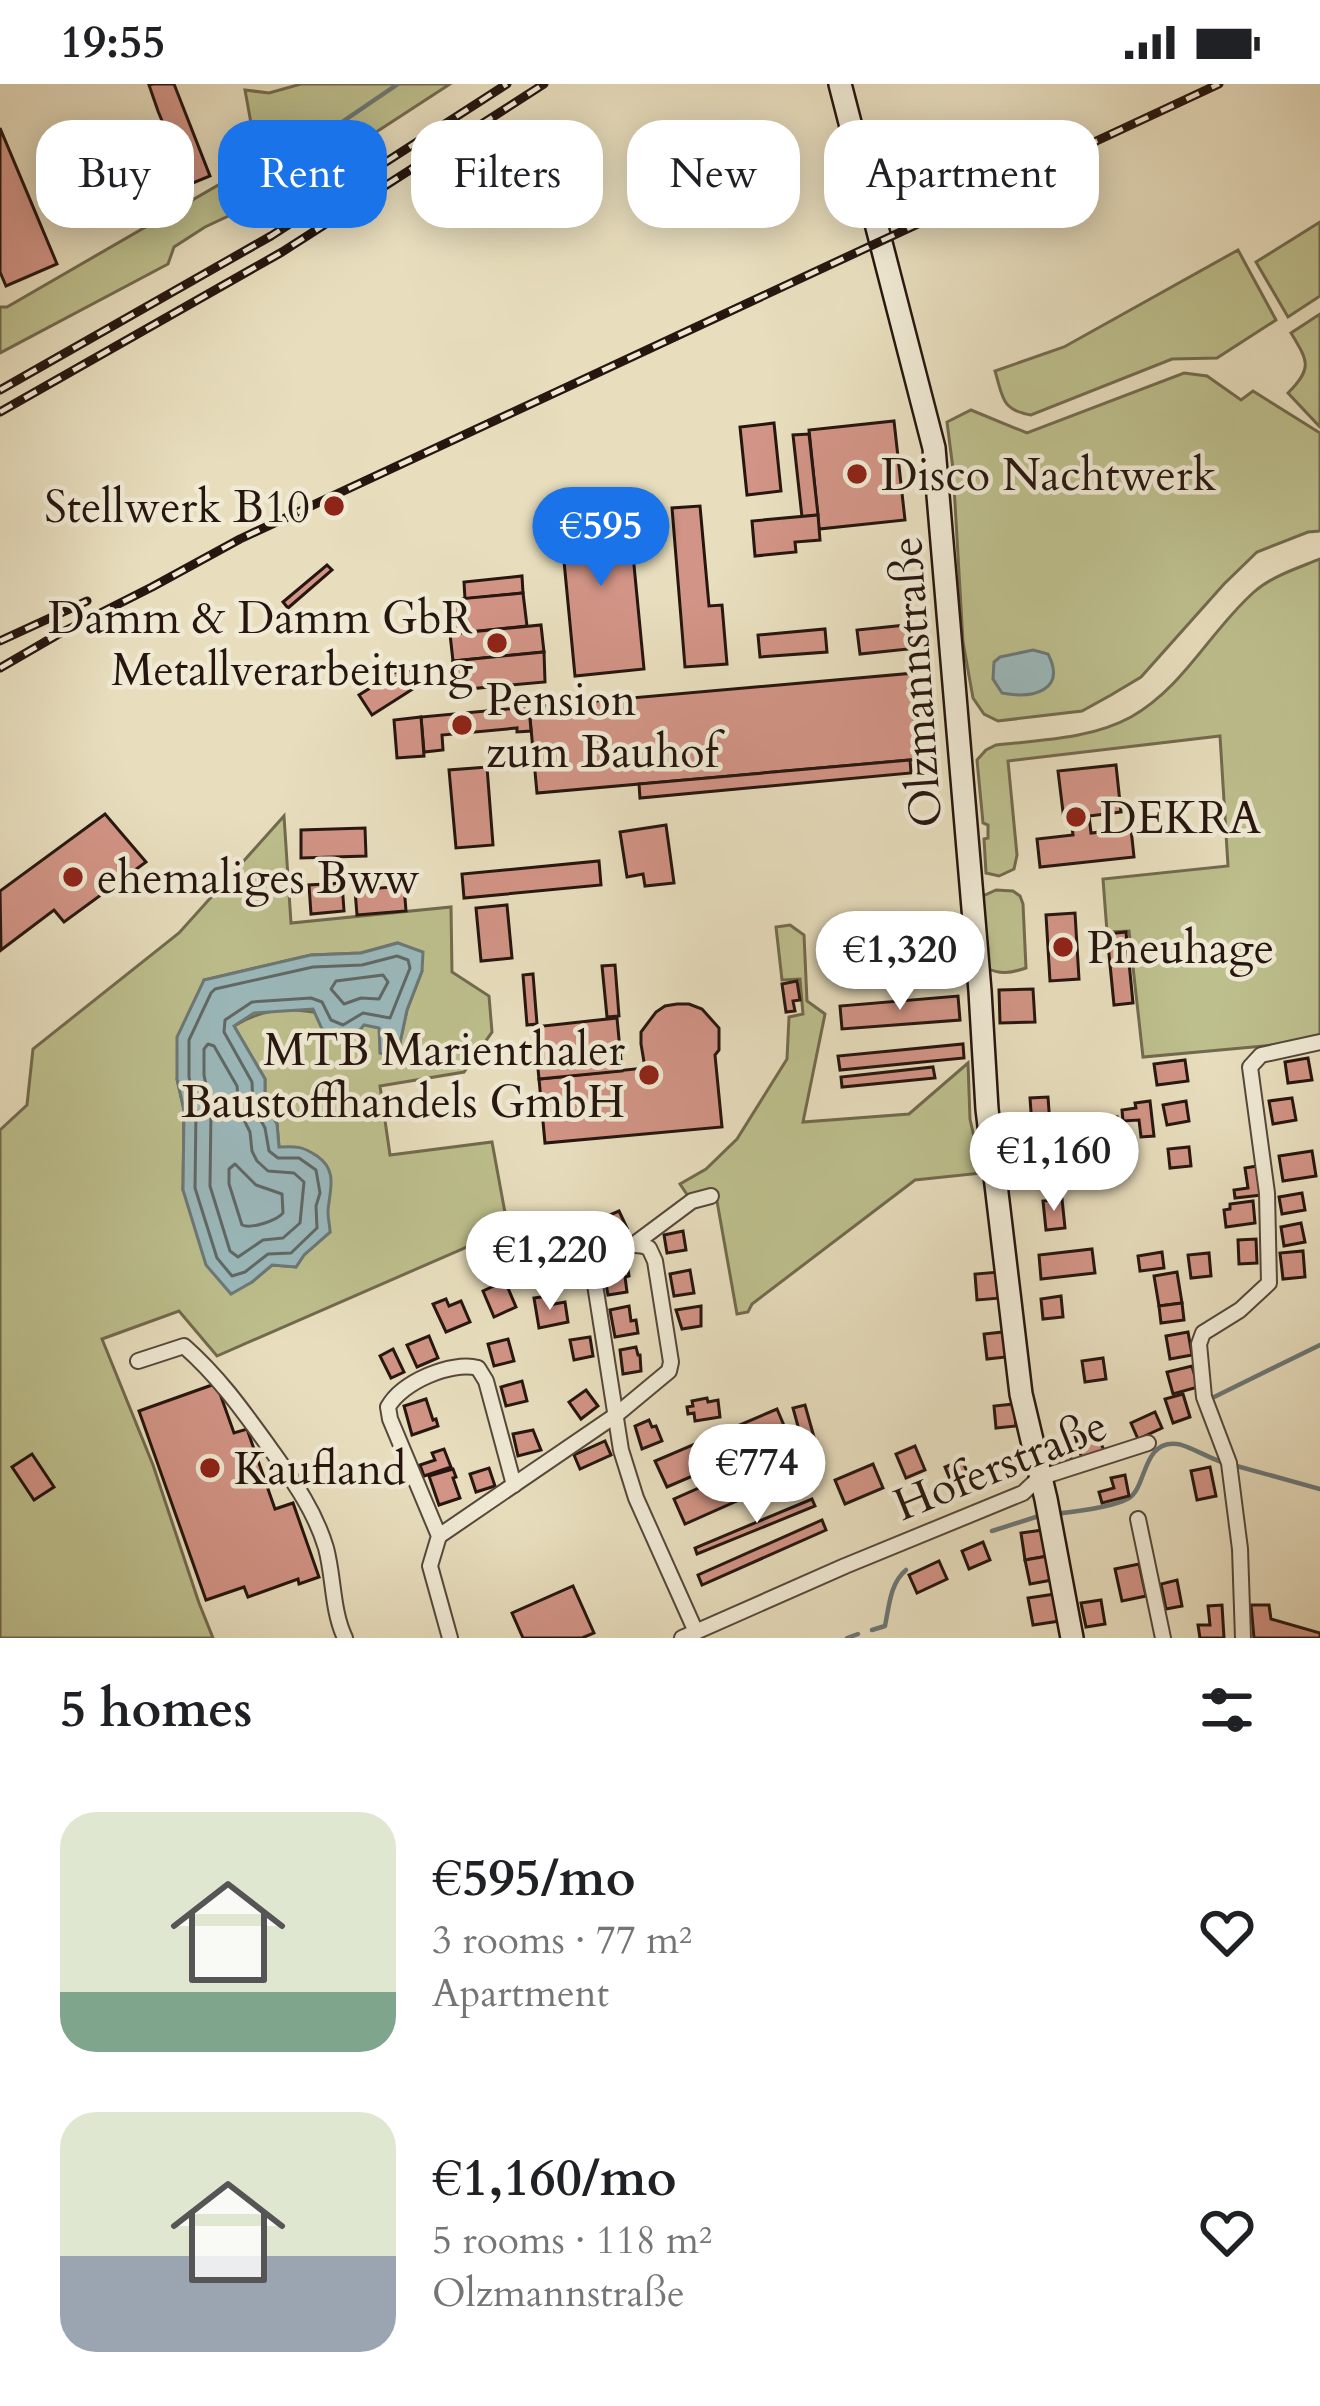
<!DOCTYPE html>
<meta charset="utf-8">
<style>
body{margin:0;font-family:Cardo,serif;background:#f6f6f6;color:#202124;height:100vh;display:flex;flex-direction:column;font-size:45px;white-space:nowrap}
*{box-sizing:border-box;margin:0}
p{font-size:39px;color:#757577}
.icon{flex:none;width:66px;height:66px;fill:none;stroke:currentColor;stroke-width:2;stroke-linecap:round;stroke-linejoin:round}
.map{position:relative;height:1554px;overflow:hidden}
.panel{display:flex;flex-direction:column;background:#fff;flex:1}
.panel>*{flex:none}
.top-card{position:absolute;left:36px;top:36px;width:1248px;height:108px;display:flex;gap:24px}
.price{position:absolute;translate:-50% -102px;padding:0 27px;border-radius:42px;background:#fff;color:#222;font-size:39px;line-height:78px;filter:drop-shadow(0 3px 6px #0008)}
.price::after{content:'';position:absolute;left:50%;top:72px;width:36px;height:27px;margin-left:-18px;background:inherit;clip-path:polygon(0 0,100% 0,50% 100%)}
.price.active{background:#1a73e8;color:#fff}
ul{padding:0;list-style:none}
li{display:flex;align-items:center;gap:36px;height:300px;padding:0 60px}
li span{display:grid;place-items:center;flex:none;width:336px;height:240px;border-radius:36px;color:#555}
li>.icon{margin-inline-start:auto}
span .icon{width:144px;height:144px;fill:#fffc;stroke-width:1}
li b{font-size:51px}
h2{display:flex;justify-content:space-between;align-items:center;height:144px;padding:0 60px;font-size:51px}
.pill{padding:0 42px;border-radius:36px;background:#fff;box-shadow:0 6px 30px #0003;font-size:42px;line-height:108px}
.pill.active{background:#1a73e8;color:#fff}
.status{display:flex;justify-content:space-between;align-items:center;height:84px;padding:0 60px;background:#fff;direction:ltr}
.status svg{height:33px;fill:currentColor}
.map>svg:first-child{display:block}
.green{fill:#bdbf8d;stroke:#726a4e;stroke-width:3;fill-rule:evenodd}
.water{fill:#9bb9bc;stroke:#6c7877;stroke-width:3}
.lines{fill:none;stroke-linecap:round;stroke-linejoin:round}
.shore{stroke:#606866;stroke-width:3}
.stream{stroke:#6c7877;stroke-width:4.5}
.building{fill:#d29486;stroke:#26160f;stroke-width:3}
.minor-casing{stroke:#56483b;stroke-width:18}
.secondary-casing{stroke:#26160f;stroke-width:26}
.minor{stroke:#f0ead5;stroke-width:14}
.secondary{stroke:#f0ead5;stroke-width:21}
.rail-casing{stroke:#26160f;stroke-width:9}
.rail{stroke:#f0ead5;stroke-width:4.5;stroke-dasharray:14;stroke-linecap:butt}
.poi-dot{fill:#8f2418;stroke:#f0ead5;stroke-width:4.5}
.labels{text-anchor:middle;stroke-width:9;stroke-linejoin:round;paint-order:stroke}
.poi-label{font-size:45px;fill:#26160f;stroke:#f0ead5;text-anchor:start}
.street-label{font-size:45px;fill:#26160f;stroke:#f0ead5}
</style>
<div class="status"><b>19:55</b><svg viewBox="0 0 49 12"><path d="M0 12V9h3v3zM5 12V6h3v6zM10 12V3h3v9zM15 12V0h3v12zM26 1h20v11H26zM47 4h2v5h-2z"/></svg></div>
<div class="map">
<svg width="1320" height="1554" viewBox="0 0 1320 1554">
<rect width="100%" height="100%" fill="#e8debe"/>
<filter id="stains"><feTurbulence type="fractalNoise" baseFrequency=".00167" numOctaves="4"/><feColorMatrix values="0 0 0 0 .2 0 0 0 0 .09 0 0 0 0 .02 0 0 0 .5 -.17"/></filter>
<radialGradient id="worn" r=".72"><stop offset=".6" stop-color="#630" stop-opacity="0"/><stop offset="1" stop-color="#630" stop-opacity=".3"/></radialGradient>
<g class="green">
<path d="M301,0h149l-86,56 -108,63 -51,24 -31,20 -6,17 -168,89v-46h7l251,-145 -13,-72 24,3z"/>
<path d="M1320,138v74l-32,21 -32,-55z"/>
<path d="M1238,166l38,70 -59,38 -45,1 -141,56c-30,-5 -28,-18 -36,-44l69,-24z"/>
<path d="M1320,230v113l-32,-34c25,-25 20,-32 3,-60z"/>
<path d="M1184,289l23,3 34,24 12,-9 67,42v98l-12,1 -51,20 -33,32 -83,93 -30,18 -29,16 -84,10 -14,-7 -11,-16 -10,-56 -10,-173 -6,-47 24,-12 56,23z"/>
<path d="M1320,475v479l-35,6 -142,13 -14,-126 -22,1 -4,-53 125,-13 -8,-130 -212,25 9,94 -3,14 -15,7 -13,-3 -2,-34 4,-1v-13l-5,-2 -6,-63 9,-10 10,-5c45,-5 95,-6 135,-28 53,-30 79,-86 123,-125 18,-16 44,-24 66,-33z"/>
<path d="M284,732l7,107 160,-16 1,65 37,24 3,36 -28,40 -84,14 10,69 102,-13 16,87 -291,127 -38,-45 -77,28 51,126 46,138 14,35h-213v-508l27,-25 6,-56 146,-116zM397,859l25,28 -15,39 -10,46 -18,-28c-52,-12 -95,-33 -145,-2l31,53v24l12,21 2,23 51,85 -26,23 -8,12 -24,-2 -20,17 -69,-92 1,-80 -7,-31 27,-99 107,-25 50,-2z"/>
<path d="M996,806l17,1 7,5 3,8 3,64c-15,5 -26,7 -39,0l-7,-63 3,-9z"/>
<path d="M790,841l14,10 3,66 18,13 -22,108 106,-8 59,-51 2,56 12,54 -67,7 -163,124 -4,8 -11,2 -22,-124 -27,6 -8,-12 26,-15 31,-30 50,-80 2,-42 14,-3 -3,-35 -18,1 -6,-53z"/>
</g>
<g class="water">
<path d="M1033,566l15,4c19,37 -16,45 -46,39l-9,-14 1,-17 6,-5z"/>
<path d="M398,859l25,9 -1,19 -15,39 -10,47 -17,-4 -1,-25 -15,-3 -13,16 -29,-12 -9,-20 -59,4 -20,13 31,53v24l12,21 2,23c17,-1 23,-1 38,9 22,15 12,35 11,56 0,7 2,14 2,20l-26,23 -8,12 -24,-2 -20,17 -21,12 -25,-29 -23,-75 1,-80 -7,-31v-42l27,-57 107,-25 50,-2z"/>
</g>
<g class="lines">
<g class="shore">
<path d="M397,872l11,4 2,8 -20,50 -27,-5 -20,12 -12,-5 -9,-18 -11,-4 -59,4 -27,18 -1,12 28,50 1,24 12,22 4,23 9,7h21l17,12 4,23 -4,13 1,22 -26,25 -23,1 -23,18 -13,4 -15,-18 -22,-70 1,-78 -7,-33v-37l22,-47 4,-4 98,-22 49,-2z"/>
<path d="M383,891l5,7 -9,17 -18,-1 -17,6 -13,-15 5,-8z"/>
<path d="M208,960l6,2 23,40 2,24 11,22 2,19 5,10 11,10 26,2 10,9 -4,41 -17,15 -20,2 -25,17 -8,-6 -20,-65 1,-76 -7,-35v-26z"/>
<path d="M235,1080l21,21 26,9 1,19c-7,8 -32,16 -41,12l-13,-41v-15z"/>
</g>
<g class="stream">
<path d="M320,53l78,-53"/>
<path d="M1210,1315l110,-54"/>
<path d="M1233,1381l87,24"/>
<path d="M1053,1430c20,-2 59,-6 76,-16 18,-11 13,-58 48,-54 8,0 34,15 45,18"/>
<path d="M992,1447l50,-16"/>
<path d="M872,1546l13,-4c4,-19 5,-43 21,-56"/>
<path d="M847,1554l11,-4"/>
</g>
</g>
<g class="building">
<path d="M153,0h21l36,92 -22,9 -30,-74 -9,-26z"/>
<path d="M0,44l57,136 -51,22 -6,-14z"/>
<path d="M894,337l11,99 -86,9 -10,-99z"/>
<path d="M774,339l7,68 -34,4 -7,-68z"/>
<path d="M809,350l9,81 -16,2 -9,-82z"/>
<path d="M628,419l16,166 -69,7 -16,-167z"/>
<path d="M700,422l9,100 13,-1 5,59 -42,3 -13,-159z"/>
<path d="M818,431l2,25 -25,2 1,10 -41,4 -3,-35z"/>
<path d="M327,481l5,5 -44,38 -5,-6z"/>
<path d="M522,492l1,17 -58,6 -1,-17z"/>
<path d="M523,509l4,33 -77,8 -3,-34z"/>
<path d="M916,540l2,24 -58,6 -3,-24z"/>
<path d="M541,541l3,27 -91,9 -3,-27z"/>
<path d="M825,545l2,23 -67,5 -2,-22z"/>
<path d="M544,568l1,30 -89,8 -3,-29z"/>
<path d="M407,581l12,20 -47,30 -13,-20z"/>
<path d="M915,589l7,86 -385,34 -8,-86z"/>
<path d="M529,623l2,24 -14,1v-4l-75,7 1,15 -19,2 -3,-35z"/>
<path d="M421,633l3,39 -27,2 -3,-38z"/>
<path d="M910,676l1,13 -271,25 -1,-14z"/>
<path d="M1116,681l5,47 -32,4 2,17 40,-4 3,28 -94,10 -3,-28 36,-4 -2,-16 -7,1 -6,-49z"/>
<path d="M487,683l6,78 -37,3 -7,-78z"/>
<path d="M105,730l41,48 -82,60 -10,-12 -53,40 -1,-59z"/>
<path d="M666,741l8,58 -29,3 -2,-12 -16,3 -7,-45z"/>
<path d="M365,744l1,28 -65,2v-28z"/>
<path d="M599,777l2,24 -137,13 -2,-24z"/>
<path d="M342,799l2,28 -33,3 -2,-29z"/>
<path d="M404,802l2,25 -49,4 -2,-25z"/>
<path d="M507,821l5,53 -31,3 -5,-53z"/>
<path d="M1075,829l4,66 -29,2 -4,-66z"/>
<path d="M1126,848l7,71 -19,2 -7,-71z"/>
<path d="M615,881l4,51 -12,1 -5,-51z"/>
<path d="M533,890l4,50 -10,1 -4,-50z"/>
<path d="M797,897l3,19 -7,1 2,10 -9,1 -4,-28z"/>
<path d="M1033,905l2,33 -35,1 -1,-33z"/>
<path d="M958,912l2,24 -118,9 -2,-23z"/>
<path d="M677,920h12l13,5 17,19v22l-4,5 7,72 -177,16 -6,-64 106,-11 -4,-24v-12l15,-20 9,-6z"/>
<path d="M617,934l5,53 -83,8 -5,-52z"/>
<path d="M963,960l1,14 -124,12 -2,-14z"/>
<path d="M1308,974l4,22 -24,3 -3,-21z"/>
<path d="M1185,976l3,21 -31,4 -3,-21z"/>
<path d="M933,983l2,11 -93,9 -1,-10z"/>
<path d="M1048,1013l2,28 -18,1 -2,-28z"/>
<path d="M1292,1014l4,22 -23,4 -4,-23z"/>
<path d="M1150,1017l4,35 -13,1 -2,-17 -16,1 -1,-11 14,-2 -1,-5z"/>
<path d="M1186,1017l3,20 -22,4 -4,-20z"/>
<path d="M1117,1033l4,43 -19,2 -5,-43z"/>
<path d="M1189,1063l2,19 -21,2 -2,-19z"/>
<path d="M1043,1065l3,30 -19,2 -3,-30z"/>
<path d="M1312,1067l4,25 -33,5 -4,-25z"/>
<path d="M1257,1082l5,29 -27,3 -1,-8 14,-2 -3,-20z"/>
<path d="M1302,1109l3,17 -23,4 -3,-17z"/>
<path d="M1062,1115l3,29 -19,2 -3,-29z"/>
<path d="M1253,1117l2,22 -29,4 -2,-17 6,-1v-5z"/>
<path d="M619,1127l8,17 -21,9 -8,-17z"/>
<path d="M1301,1139l4,19 -21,4 -3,-19z"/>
<path d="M581,1142l8,19 -21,9 -8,-19z"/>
<path d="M683,1147l3,19 -19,3 -3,-18z"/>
<path d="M1256,1155l1,24 -18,1 -1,-24z"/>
<path d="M1092,1165l3,24 -54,6 -2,-24z"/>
<path d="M1303,1167l2,26 -22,2 -3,-26z"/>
<path d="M1162,1168l2,16 -24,3 -2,-15z"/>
<path d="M531,1169l3,6 3,-2 8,18 -19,8 -10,-24z"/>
<path d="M1209,1169l2,23 -20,2 -3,-23z"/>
<path d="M627,1179l2,13 -4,1 2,15 -19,3 -5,-28z"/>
<path d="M690,1186l4,23 -20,3 -4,-22z"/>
<path d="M999,1188l2,26 -24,2 -2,-26z"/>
<path d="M1177,1188l5,31 -23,3 -5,-30z"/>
<path d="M505,1197l11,26 -22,10 -11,-26z"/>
<path d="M548,1212l1,9 16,-3 3,20 -29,6 -5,-30z"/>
<path d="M1061,1212l2,21 -20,2 -2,-20z"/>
<path d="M446,1215l3,7 12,-5 9,21 -24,10 -13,-28z"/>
<path d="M1182,1219l2,17 -23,3 -2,-17z"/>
<path d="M629,1222l2,15 5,-1 2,13 -23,4 -5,-27z"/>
<path d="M701,1222v20l-19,3 -6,-19z"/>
<path d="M1003,1248l3,25 -19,2 -3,-25z"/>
<path d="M1188,1248l4,23 -22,4 -4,-23z"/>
<path d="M429,1252l9,22 -21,9 -10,-22z"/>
<path d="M590,1253l3,19 -19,4 -4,-20z"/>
<path d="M508,1255l6,22 -20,5 -6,-22z"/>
<path d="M636,1263l2,8h2l1,16 -18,3 -3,-24z"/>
<path d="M393,1265l11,23 -13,6 -11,-22z"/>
<path d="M1103,1274l3,21 -21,3 -3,-21z"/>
<path d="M1192,1282l6,21 -25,7 -6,-22z"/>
<path d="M522,1297l5,20 -21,5 -5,-19z"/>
<path d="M212,1301l6,3 16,45 13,-4 28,80 18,-6 26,74 -20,7 -1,-5 -50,18 -4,-10 -38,13 -67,-189z"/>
<path d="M586,1306l12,16 -17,13 -12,-17z"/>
<path d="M1183,1310l7,23 -17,6 -8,-24z"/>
<path d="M707,1314l1,4 10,-2 2,17 -25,4 -1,-8 -6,1 -1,-7 6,-1 -1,-5z"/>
<path d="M426,1315l7,21 3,-1 2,7 -26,9 -8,-29z"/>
<path d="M1014,1320l2,22 -20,2 -2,-22z"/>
<path d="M805,1321l9,32 -12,4 -9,-33z"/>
<path d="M777,1325l11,26 -121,52 -12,-26z"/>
<path d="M1155,1328l7,16 -24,11 -7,-16z"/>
<path d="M649,1336l3,7 4,-1 6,15 -20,8 -7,-23z"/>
<path d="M1095,1345l10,24 -22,9 -8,-26z"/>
<path d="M533,1346l8,20 -23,6 -5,-22z"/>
<path d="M1068,1353l4,28 -17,4 -5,-3 -5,-23z"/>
<path d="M605,1357l6,14 -31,14 -6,-14z"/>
<path d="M915,1362l10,24 -19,8 -10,-24z"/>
<path d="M789,1364l11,25 -115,51 -11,-25z"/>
<path d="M444,1365l7,18 -27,9 -4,-11 15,-5 -3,-7z"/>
<path d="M32,1370l22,33 -20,13 -22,-33z"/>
<path d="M962,1376l8,19 -17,7 -8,-19z"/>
<path d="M873,1380l10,24 -38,16 -10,-24z"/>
<path d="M1210,1383l6,29 -19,4 -6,-29z"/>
<path d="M489,1384l6,18 -19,6 -6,-18z"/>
<path d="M453,1385l3,8 -3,1 7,20 -21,7 -10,-29z"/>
<path d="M1125,1391l4,21 -27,7 -3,-11 15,-4 -3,-10z"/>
<path d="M812,1415l3,7 -118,48 -2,-6z"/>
<path d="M822,1436l4,10 -124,55 -4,-10z"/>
<path d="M1043,1446l5,26 -23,4 -4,-27z"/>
<path d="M983,1458l7,18 -21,9 -7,-18z"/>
<path d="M1048,1472l4,24 -22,4 -5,-24z"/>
<path d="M939,1477l8,18 -30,14 -8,-18z"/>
<path d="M1139,1480l7,32 -24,5 -7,-32z"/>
<path d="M1177,1496l5,26 -16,3 -5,-25z"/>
<path d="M573,1502l21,47 -12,5h-59l-11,-25z"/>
<path d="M1055,1510l5,27 -27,4 -5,-27z"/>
<path d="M1101,1516l4,24 -19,3 -5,-24z"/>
<path d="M1222,1521l2,33h-24l-2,-13h12l-2,-19z"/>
<path d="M1251,1521h18l2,14 49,14v5h-66z"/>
</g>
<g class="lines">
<g class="minor-casing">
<g id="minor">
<path d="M637,1158l55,-41 19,-5"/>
<path d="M591,1175l30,191 15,48 60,134"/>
<path d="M138,1277l46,-15c34,30 57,62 83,98 24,34 47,64 59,104 8,30 6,63 19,90"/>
<path d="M1138,1435l25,119"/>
<path d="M439,1452l177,-121 53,-44 2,-9 -16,-101 -6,-13c-25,-12 -65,14 -91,24"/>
<path d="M450,1554l-20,-72 9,-30 -49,-117 -2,-12c14,-25 63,-46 90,-39l8,13 28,104"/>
<path d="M682,1554l163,-72 178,-73 16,-15 109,-35"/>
<path d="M1243,1554l-3,-89 -11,-86 -25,-66 -5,-53 4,-11 37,-23 29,-27 -2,-90 -17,-126 11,-12 59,-13"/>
</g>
</g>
<g class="secondary-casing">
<path id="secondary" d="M840,0l94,364 46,543 7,118 34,285 25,105 26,139"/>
</g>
<use href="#minor" class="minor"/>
<use href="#secondary" class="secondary"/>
<g class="rail-casing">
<g id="rail">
<path d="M0,306l271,-154 236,-152"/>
<path d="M0,328l282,-160 262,-168"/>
<path d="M0,557l87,-40"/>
<path d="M0,584l57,-33 95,-48 88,-48 979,-455"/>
</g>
</g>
<use href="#rail" class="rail"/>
</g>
<g class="poi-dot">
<circle cx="857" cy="390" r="12"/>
<circle cx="334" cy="422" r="12"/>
<circle cx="497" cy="559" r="12"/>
<circle cx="462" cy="641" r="12"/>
<circle cx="1076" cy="733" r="12"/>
<circle cx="73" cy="793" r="12"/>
<circle cx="1063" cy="863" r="12"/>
<circle cx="649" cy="991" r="12"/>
<circle cx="210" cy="1384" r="12"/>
</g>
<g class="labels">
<g class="poi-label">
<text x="881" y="406">Disco Nachtwerk</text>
<text x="310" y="438" text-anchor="end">Stellwerk B10</text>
<text x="473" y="549" text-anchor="end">Damm &amp; Damm GbR<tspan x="473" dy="52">Metallverarbeitung</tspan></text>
<text x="486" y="631">Pension<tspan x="486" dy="52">zum Bauhof</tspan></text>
<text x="1100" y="749">DEKRA</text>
<text x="97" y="809">ehemaliges Bww</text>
<text x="1087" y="879">Pneuhage</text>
<text x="625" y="981" text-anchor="end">MTB Marienthaler<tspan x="625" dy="52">Baustoffhandels GmbH</tspan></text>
<text x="234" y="1400">Kaufland</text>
</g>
<g class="street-label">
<text transform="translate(915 598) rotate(-94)" y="16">Olzmannstraße</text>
<text transform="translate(1000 1380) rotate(-22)" y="16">Hoferstraße</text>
</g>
</g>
<rect width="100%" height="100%" filter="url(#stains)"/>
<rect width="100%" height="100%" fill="url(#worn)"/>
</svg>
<b class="price active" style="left:601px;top:505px">€595</b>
<b class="price" style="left:900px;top:929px">€1,320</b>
<b class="price" style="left:1054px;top:1130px">€1,160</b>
<b class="price" style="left:550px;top:1229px">€1,220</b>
<b class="price" style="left:757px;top:1442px">€774</b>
<div class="top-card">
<a class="pill">Buy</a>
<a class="pill active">Rent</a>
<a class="pill">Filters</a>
<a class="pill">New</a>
<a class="pill">Apartment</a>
</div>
</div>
<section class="panel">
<h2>5 homes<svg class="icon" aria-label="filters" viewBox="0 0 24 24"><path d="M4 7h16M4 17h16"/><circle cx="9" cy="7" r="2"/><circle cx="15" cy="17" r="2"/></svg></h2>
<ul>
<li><span style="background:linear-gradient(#dfe7d0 75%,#7fa58c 0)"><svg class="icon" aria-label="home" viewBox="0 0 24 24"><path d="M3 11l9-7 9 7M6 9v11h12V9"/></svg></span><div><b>€595/mo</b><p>3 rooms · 77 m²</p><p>Apartment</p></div><svg class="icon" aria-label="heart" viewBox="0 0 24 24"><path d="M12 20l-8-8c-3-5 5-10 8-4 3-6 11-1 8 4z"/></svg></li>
<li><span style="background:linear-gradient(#dfe7d0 60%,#9aa5b1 0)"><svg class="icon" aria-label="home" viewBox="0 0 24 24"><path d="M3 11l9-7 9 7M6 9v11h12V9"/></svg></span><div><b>€1,160/mo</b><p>5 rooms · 118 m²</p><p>Olzmannstraße</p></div><svg class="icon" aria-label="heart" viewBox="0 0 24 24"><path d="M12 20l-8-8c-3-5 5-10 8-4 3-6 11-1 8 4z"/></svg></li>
</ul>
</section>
